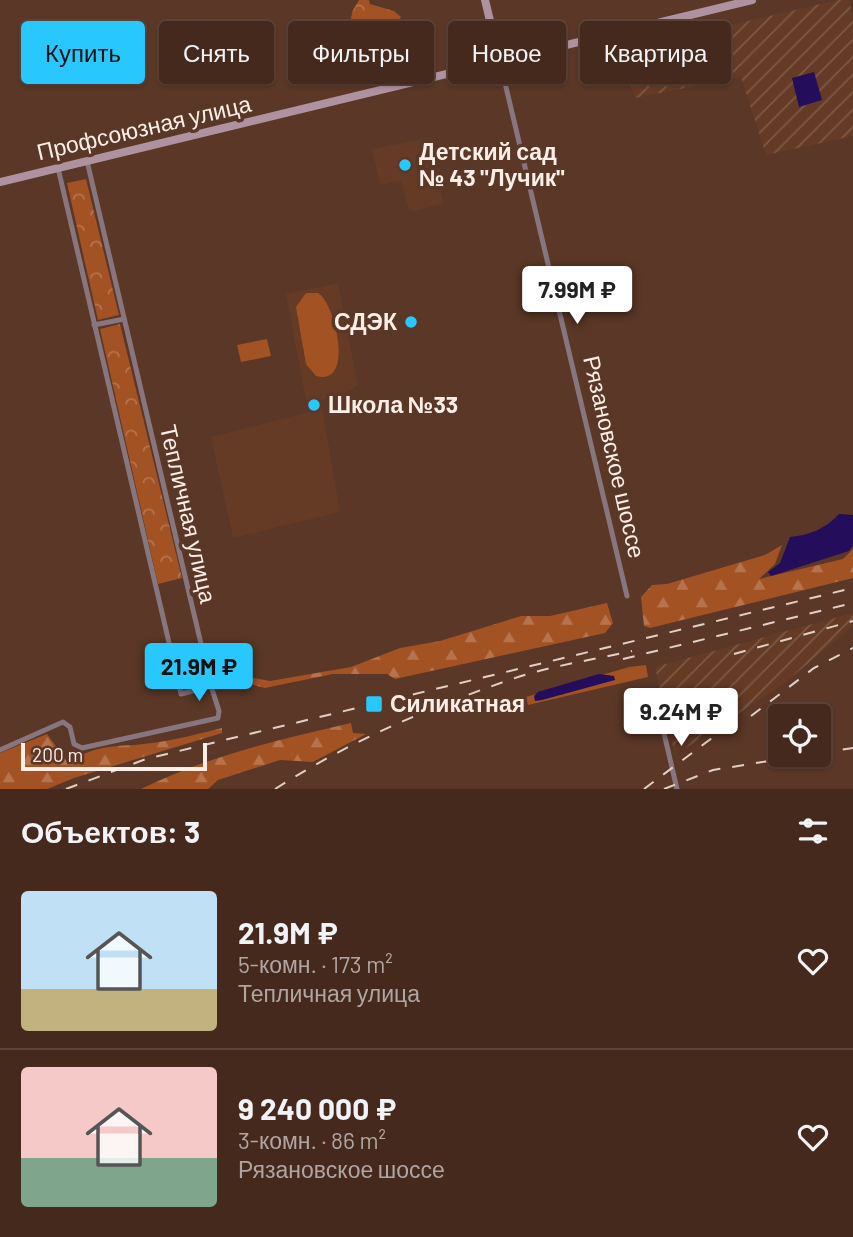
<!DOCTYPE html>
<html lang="ru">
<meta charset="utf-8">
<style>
body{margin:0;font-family:Barlow,sans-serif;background:#4e3529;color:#f1f3f6;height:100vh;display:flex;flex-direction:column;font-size:26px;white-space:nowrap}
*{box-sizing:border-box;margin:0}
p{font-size:23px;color:#afa6a3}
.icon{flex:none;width:38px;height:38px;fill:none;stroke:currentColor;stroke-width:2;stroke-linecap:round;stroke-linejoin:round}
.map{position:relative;height:789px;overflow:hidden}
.drawer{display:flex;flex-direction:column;background:#44291c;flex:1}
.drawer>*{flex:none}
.banner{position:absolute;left:21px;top:21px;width:812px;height:63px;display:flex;gap:14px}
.controls{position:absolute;left:768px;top:704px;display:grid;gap:14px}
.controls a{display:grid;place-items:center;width:63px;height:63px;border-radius:7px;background:#44291c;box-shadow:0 2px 5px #0004,0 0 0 2px #5c453b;font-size:35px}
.scale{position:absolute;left:21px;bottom:18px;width:186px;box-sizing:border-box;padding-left:7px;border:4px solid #fdefe8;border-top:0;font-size:19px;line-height:24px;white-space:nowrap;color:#fdefe8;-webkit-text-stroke:5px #5a3726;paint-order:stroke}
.price{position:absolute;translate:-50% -60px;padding:0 16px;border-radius:7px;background:#fff;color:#222;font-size:23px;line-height:46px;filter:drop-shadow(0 2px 4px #0008)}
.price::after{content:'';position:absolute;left:50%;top:42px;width:21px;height:16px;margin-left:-10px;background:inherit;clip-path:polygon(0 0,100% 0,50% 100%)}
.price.selected{background:#28c8ff;color:#111}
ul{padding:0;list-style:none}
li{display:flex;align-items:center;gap:21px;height:175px;padding:0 21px}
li+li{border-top:2px solid #5c453b}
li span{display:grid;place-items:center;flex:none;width:196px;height:140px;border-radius:7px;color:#555}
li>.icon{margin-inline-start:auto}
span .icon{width:84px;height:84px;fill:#fffc;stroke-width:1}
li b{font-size:30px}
h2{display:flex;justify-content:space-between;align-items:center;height:84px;padding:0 21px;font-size:30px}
.chip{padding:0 24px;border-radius:7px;background:#44291c;box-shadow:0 2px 5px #0004,0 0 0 2px #5c453b;font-size:24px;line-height:63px}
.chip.selected{background:#28c8ff;color:#111}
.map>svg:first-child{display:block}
.built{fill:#653b26}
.industrial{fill:url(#industrial-furrows)}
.grass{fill:#a35224}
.forest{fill:url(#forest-firs)}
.park{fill:url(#park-crowns)}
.water{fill:#240d5b}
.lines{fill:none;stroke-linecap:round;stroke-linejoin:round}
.street{stroke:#88767e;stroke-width:5}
.secondary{stroke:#af92a0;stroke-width:8}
.rail{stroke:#e1d0c7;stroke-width:2;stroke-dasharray:12 12;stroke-linecap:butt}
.poi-dot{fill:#28c8ff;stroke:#5a3726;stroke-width:2.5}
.labels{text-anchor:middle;stroke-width:7;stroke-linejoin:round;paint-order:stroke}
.street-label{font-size:23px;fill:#fdefe8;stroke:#5a3726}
.poi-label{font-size:23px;font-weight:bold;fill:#fdefe8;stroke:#5a3726;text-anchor:start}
</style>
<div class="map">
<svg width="853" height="789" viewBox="0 0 853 789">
<defs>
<pattern id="industrial-furrows" width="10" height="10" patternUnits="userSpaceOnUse" patternTransform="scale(1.75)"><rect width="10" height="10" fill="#653b26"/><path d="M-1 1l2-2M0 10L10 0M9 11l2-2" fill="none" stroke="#7c5846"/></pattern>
<pattern id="forest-firs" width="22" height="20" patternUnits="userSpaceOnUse" patternTransform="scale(1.75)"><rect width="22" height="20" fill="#a35224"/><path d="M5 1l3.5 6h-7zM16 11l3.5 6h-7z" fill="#b5744e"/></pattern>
<pattern id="park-crowns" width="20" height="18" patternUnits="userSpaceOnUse" patternTransform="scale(1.75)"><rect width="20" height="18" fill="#a35224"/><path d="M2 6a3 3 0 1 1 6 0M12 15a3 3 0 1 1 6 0" fill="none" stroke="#b5744e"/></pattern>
</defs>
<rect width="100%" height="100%" fill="#5a3726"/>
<g class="built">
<path d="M428,138l16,66 -30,7 -6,-4 -7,-26 -21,4 -8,-36z"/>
<path d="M338,283l20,102 -14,10 -23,5 19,112 -107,26 -22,-101 97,-25 -22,-118z"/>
</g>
<g class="industrial">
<path d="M838,0h11l4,18v118l-87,19 -25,-78 -106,21 -15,-47z"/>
<path d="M853,613v13l-71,59 -99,65 -9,1 -19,-84z"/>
</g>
<g class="grass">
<path d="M306,293h12c16,8 38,94 -2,83l-10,-12 -10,-57z"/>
<path d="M267,339l4,17 -30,6 -4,-17z"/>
<path d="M646,665l2,12 -120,28 -2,-8 103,-30z"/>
</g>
<g class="forest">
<path d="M782,545l-7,19 -16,15 84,-20 10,-10v29l-203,50 -6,-2 -3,-29 11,-12 15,-1 98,-29z"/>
<path d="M607,603l6,20 -8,10 -210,46 -8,-5h-54l-68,14 -23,-6 6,-5 22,4 81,-14 49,-19 40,-7 81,-25h29z"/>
<path d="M351,723l2,10 13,1 -53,28 -33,-2 -62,20 -10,9h-67c67,-33 137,-49 210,-66z"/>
<path d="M222,728v5l-148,45 -27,11h-47v-36l47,-19 21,29c32,-21 48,-15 84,-20 23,-3 46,-9 70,-15z"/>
</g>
<g class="park">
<path d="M359,0h10l1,4 24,7 7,6 -5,7c-15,4 -31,11 -46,4l2,-16z"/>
<path d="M86,179l33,136 -21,5 -31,-137z"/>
<path d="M120,324l62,254 -24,6 -58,-255z"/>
</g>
<g class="water">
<path d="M814,72l8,28 -23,7 -7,-29z"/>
<path d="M839,514l14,1v30l-4,6 -78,25 -3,-4 12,-9 10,-26c20,-2 35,-8 49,-23z"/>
<path d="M599,674l15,2 1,4 -73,20 -7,1 -1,-5 4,-4z"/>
</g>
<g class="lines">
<g class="street">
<path d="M500,62l127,534"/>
<path d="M58,168l123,526 30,-8 -124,-525"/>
<path d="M94,325l30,-6"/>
<path d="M663,729l14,60"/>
<path d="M0,750l63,-28 7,5 4,17 8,4 136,-30 1,-7 -8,-25"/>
</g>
<g class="secondary">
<path d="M485,0l15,62"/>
<path d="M0,182l752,-182"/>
</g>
<g class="rail">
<path d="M734,654l119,-33"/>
<path d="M623,659l230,-56"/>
<path d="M751,716l63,-48 39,-20"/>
<path d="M819,753l34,-5"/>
<path d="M66,789l80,-30 707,-171"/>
<path d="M275,789c77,-49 151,-80 237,-110 38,-13 80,-19 120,-28"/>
<path d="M644,789l76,-57"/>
<path d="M664,789l49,-19 99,-16"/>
</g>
</g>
<g class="poi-dot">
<circle cx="405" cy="165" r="7"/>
<circle cx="411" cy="322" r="7"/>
<circle cx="314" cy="405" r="7"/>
<rect x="365" y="695" width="18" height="18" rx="3.5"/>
</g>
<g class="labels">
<g class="street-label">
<text transform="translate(144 128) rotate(-13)" y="8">Профсоюзная улица</text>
<text transform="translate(614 457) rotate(77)" y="8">Рязановское шоссе</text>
<text transform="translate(188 514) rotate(77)" y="8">Тепличная улица</text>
</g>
<g class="poi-label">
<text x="419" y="160">Детский сад<tspan x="419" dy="26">№ 43 "Лучик"</tspan></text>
<text x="397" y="330" text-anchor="end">СДЭК</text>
<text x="328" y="413">Школа №33</text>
<text x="390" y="712">Силикатная</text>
</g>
</g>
</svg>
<div class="controls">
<a><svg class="icon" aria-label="locate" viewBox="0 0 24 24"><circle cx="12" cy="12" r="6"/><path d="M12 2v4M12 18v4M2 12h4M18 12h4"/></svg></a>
</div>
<div class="scale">200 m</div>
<b class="price" style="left:577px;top:326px">7.99M ₽</b>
<b class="price selected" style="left:199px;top:703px">21.9M ₽</b>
<b class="price" style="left:681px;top:748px">9.24M ₽</b>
<div class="banner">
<a class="chip selected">Купить</a>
<a class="chip">Снять</a>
<a class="chip">Фильтры</a>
<a class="chip">Новое</a>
<a class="chip">Квартира</a>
</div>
</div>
<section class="drawer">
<h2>Объектов: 3<svg class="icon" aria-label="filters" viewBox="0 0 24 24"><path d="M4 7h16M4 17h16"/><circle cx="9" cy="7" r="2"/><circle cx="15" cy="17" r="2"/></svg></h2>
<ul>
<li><span style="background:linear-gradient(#bfe0f5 70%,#c2b280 0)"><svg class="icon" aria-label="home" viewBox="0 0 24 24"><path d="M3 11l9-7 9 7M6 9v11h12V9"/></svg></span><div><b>21.9M ₽</b><p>5-комн. · 173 m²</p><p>Тепличная улица</p></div><svg class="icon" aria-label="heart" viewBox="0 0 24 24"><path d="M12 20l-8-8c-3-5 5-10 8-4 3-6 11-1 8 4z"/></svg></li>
<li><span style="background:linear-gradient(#f6c9c9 65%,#7fa58c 0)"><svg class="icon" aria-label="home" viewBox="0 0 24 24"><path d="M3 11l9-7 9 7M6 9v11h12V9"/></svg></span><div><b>9 240 000 ₽</b><p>3-комн. · 86 m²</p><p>Рязановское шоссе</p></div><svg class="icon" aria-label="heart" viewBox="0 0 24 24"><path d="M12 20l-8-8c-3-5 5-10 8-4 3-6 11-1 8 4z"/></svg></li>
</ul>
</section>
